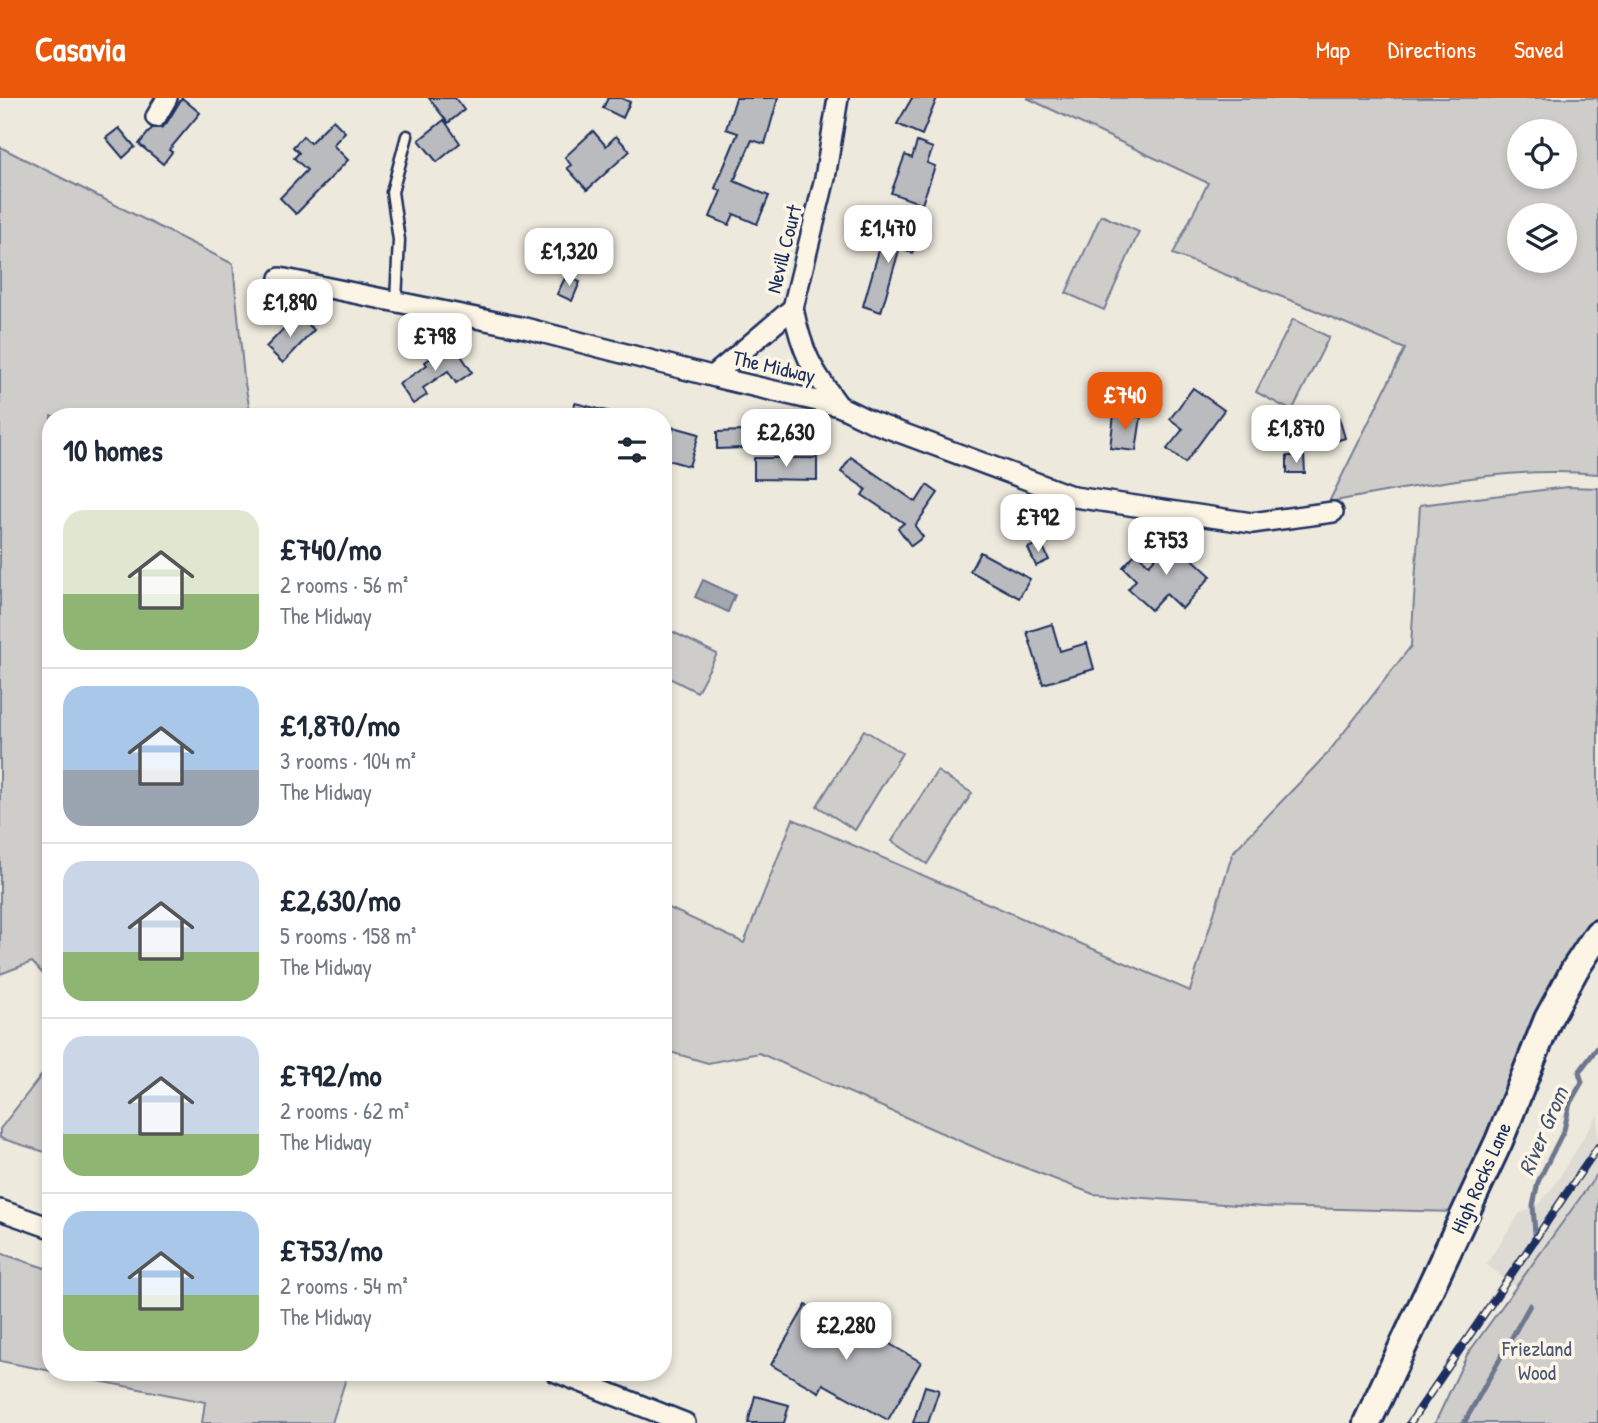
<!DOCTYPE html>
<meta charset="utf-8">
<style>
body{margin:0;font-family:"Patrick Hand",sans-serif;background:#f2f2f3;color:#1f2937;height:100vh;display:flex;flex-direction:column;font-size:26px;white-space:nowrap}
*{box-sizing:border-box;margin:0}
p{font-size:23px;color:#747a83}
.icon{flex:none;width:38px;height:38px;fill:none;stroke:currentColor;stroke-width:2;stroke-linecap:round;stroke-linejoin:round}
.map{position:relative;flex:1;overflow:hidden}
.panel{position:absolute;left:42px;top:310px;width:630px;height:973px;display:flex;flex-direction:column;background:#fff;border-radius:28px;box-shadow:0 4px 10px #0003}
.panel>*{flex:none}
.controls{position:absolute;left:1507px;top:21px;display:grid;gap:14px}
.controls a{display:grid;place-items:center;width:70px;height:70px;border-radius:50%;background:#fff;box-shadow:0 4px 10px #0003;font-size:35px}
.price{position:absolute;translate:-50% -60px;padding:0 16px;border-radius:14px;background:#fff;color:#222;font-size:23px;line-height:46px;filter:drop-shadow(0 2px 4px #0008)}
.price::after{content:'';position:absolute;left:50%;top:42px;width:21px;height:16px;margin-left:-10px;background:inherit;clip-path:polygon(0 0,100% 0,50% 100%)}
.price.current{background:#ea580c;color:#fff}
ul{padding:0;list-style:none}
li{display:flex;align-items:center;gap:21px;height:175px;padding:0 21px}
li+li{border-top:2px solid #e0e1e3}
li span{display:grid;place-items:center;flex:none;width:196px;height:140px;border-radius:21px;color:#555}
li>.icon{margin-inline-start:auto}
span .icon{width:84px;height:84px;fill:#fffc;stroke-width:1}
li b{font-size:30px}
h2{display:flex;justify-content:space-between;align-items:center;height:84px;padding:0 21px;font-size:30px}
header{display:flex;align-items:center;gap:42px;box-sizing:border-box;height:98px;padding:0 35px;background:#ea580c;color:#fff}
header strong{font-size:33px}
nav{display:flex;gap:38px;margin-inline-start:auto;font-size:24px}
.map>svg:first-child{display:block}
.built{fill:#dedbd4}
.green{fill:#cfcdca;stroke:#757e94;stroke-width:2;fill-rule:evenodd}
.water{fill:#a2a7af;stroke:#6c778f;stroke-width:2}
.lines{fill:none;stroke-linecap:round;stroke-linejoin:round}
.stream{stroke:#6c778f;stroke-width:5}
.building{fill:#babbbe;stroke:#1b2f5e;stroke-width:2}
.lane-casing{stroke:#1b2f5e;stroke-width:15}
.street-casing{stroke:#1b2f5e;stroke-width:24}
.secondary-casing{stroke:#1b2f5e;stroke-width:32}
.lane{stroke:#fcf5e5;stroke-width:10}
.street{stroke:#fcf5e5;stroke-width:19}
.secondary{stroke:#fcf5e5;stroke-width:26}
.rail-casing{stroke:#1b2f5e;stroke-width:8}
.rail{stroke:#fcf5e5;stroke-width:5;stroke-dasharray:16;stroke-linecap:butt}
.labels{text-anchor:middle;stroke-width:7;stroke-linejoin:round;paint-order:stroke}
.street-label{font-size:21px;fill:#1b2f5e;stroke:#fcf5e5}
.park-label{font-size:21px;fill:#485679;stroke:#fcf5e5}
.water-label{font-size:23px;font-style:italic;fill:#445376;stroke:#fcf5e5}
</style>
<header>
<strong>Casavia</strong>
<nav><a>Map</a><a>Directions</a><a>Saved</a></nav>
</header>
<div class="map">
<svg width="1598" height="1325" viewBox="0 0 1598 1325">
<rect width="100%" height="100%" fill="#eee9dd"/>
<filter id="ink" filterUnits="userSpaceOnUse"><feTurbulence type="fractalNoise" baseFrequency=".0143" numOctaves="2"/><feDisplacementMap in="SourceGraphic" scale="14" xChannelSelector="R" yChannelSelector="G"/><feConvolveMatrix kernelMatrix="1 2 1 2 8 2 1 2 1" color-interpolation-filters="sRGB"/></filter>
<g filter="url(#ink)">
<path class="built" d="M1598,1016v83l-67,102 -45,-35 34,-51 16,-5 18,-22z"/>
<g class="green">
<path d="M1027,0h571v376c-89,-9 -182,13 -269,28l76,-153 -100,-43 -132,-52 35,-71zM1519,33h45v46h-45zM1519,117h45v46h-45z"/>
<path d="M0,49l233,117 11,114 7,38h-200v567l-19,-21 -32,12z"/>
<path d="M1101,117l38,17 -35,78 -38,-17z"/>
<path d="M1293,221l36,18 -37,74 -36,-19z"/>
<path d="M1567,389l31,1v430l-37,56 -104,238 -194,-5 -170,-13 -101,-39 -233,-102 -51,10 -45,-13v-145l81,38 49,-124 397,172 43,-139 94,-98 84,-108 9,-141z"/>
<path d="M663,529l54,27 -20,38 -34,-17z"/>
<path d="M864,632l38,23 -47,77 -38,-24z"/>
<path d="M937,673l35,22 -45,71 -35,-23z"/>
<path d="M51,965v91l-51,-16v-9z"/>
<path d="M1598,1075v250h-163l32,-68z"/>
<path d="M0,1155l51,17v101l-51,-10z"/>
<path d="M54,1274h294l-16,51h-130l3,-21z"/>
</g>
<path class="water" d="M703,482l32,15 -7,17 -33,-15z"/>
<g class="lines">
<g class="stream">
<path d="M1535,1136l-2,-28 5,-24 26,-52 6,-27 12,-21 -3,-10 19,-25"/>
<path d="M1464,1325l66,-118"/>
</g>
</g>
<g class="building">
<path d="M182,0l18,15 -31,37 3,2 -9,12 -24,-20 13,-16h9l5,-4z"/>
<path d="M429,0h26l9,12 -16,13z"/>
<path d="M608,0h13l9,4 -7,16 -20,-10z"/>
<path d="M736,0h42l-13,46 -13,-4 -18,41 35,15 -12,28 -23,-10 -5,11 -19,-8 11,-26 -6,-3 23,-55 -12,-4z"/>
<path d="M912,0h25l-15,37 -25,-11z"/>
<path d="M333,22l12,12 -12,13 15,15 -52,54 -16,-16 27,-28 -13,-12 5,-5 -6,-6 10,-11 7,7z"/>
<path d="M444,22l16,23 -23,19 -18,-22z"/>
<path d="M119,30l16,19 -12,11 -17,-20z"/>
<path d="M593,33l13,15 10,-10 14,15 -43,39 -20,-22 4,-3 -6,-8z"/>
<path d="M917,44l16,6 -6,15 8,3 -13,38 -31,-11 14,-38 7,3z"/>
<path d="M900,120l7,2 -2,10 15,7 -8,16 -12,-6 -19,65 -18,-6 18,-63 7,2z"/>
<path d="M566,178l14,6 -8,19 -15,-7z"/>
<path d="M298,216l16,16 -31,33 -17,-16z"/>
<path d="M456,250l16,24 -16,11 -8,-12 -25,17 4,7 -14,9 -14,-20 28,-19 -2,-3 19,-13 3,5z"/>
<path d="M1193,290l31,22 -39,53 -18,-14 16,-20 -13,-10z"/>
<path d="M575,305l36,9v4h-40z"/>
<path d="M1114,316l27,3 -5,34 -26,-3z"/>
<path d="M1339,320l6,20 -40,13 -6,-20z"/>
<path d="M674,329l25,7 -10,32 -25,-7z"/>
<path d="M743,333v17l-26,1v-17z"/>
<path d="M1287,358h17l1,17h-18z"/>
<path d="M851,359l65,45 11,-17 11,8 -23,33 8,11 -12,9 -13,-18 6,-5 -42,-28 4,-6 -25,-17z"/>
<path d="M754,360h63v22l-63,-1z"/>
<path d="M1172,442l39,36 -29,33 -16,-15 -15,16 -23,-21 8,-9 -13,-13 13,-14 13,12z"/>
<path d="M1041,444l8,18 -13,6 -8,-18z"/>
<path d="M980,454l50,27 -11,19 -49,-27z"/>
<path d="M1052,526l8,27 27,-8 7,26 -51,15 -16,-52z"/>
<path d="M806,1207l52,30 4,-7 59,34 -33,58 -65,-36 -4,8 -48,-27z"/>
<path d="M925,1288l14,4 -11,33h-15z"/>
<path d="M755,1298l34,9 -5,18h-36z"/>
</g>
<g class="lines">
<g class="lane-casing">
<path id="lane" d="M396,203l3,-61 -7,-48 15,-56"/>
</g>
<g class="street-casing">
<g id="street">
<path d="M156,19l11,-19"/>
<path d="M280,180l245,50 202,52 112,26 33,16 202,75 178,26 81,-11"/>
<path d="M793,210c9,45 19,62 46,98"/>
<path d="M713,278l80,-68 32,-130 13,-80"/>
<path d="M0,1112l51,18"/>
<path d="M556,1274l129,51"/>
</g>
</g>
<g class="secondary-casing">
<path id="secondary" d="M1367,1325l132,-282 49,-122 27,-50 23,-35"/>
</g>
<use href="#lane" class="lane"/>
<use href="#street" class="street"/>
<use href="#secondary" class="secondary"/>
<g class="rail-casing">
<path id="rail" d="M1410,1325l188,-276"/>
</g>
<use href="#rail" class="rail"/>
</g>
</g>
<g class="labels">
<g class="street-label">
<text transform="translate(784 151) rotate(-76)" y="7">Nevill Court</text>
<text transform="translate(774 269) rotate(13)" y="7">The Midway</text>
<text transform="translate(1481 1080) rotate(-66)" y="7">High Rocks Lane</text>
</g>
<g class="park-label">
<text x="1537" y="1258">Friezland<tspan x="1537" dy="24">Wood</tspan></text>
</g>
<g class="water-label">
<text transform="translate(1543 1033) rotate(-67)" y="8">River Grom</text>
</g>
</g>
</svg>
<div class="controls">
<a><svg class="icon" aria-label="locate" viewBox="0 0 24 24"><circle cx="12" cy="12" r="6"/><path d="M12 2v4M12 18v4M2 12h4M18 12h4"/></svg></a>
<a><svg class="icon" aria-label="layers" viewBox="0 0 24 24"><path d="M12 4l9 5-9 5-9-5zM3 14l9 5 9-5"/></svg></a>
</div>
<b class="price" style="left:888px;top:167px">£1,470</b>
<b class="price" style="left:569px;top:190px">£1,320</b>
<b class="price" style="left:290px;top:241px">£1,890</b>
<b class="price" style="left:435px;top:275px">£798</b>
<b class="price current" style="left:1125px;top:334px">£740</b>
<b class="price" style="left:1296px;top:367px">£1,870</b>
<b class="price" style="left:786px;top:371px">£2,630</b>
<b class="price" style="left:1038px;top:456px">£792</b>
<b class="price" style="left:1166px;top:479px">£753</b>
<b class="price" style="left:846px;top:1264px">£2,280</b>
<section class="panel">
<h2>10 homes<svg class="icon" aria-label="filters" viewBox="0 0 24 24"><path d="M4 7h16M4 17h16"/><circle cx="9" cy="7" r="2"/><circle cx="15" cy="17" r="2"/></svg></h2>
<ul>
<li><span style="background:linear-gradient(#dfe7d0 60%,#8fb573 0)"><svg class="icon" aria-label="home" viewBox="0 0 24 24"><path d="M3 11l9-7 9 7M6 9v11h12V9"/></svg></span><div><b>£740/mo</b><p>2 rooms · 56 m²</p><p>The Midway</p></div></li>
<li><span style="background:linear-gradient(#a9c7e8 60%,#9aa5b1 0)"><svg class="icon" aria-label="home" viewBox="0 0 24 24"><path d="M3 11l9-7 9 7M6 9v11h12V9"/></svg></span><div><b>£1,870/mo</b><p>3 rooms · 104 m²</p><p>The Midway</p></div></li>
<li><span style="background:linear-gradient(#c9d6e8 65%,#8fb573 0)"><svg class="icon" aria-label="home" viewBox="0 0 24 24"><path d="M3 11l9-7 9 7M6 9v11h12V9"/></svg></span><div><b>£2,630/mo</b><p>5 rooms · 158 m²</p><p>The Midway</p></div></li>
<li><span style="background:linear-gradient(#c9d6e8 70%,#8fb573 0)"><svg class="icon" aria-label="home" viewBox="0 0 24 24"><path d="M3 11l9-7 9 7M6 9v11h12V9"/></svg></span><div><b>£792/mo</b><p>2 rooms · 62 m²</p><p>The Midway</p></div></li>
<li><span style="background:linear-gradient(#a9c7e8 60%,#8fb573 0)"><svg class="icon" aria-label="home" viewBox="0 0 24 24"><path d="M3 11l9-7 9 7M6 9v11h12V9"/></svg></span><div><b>£753/mo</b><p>2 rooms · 54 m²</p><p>The Midway</p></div></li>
</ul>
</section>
</div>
